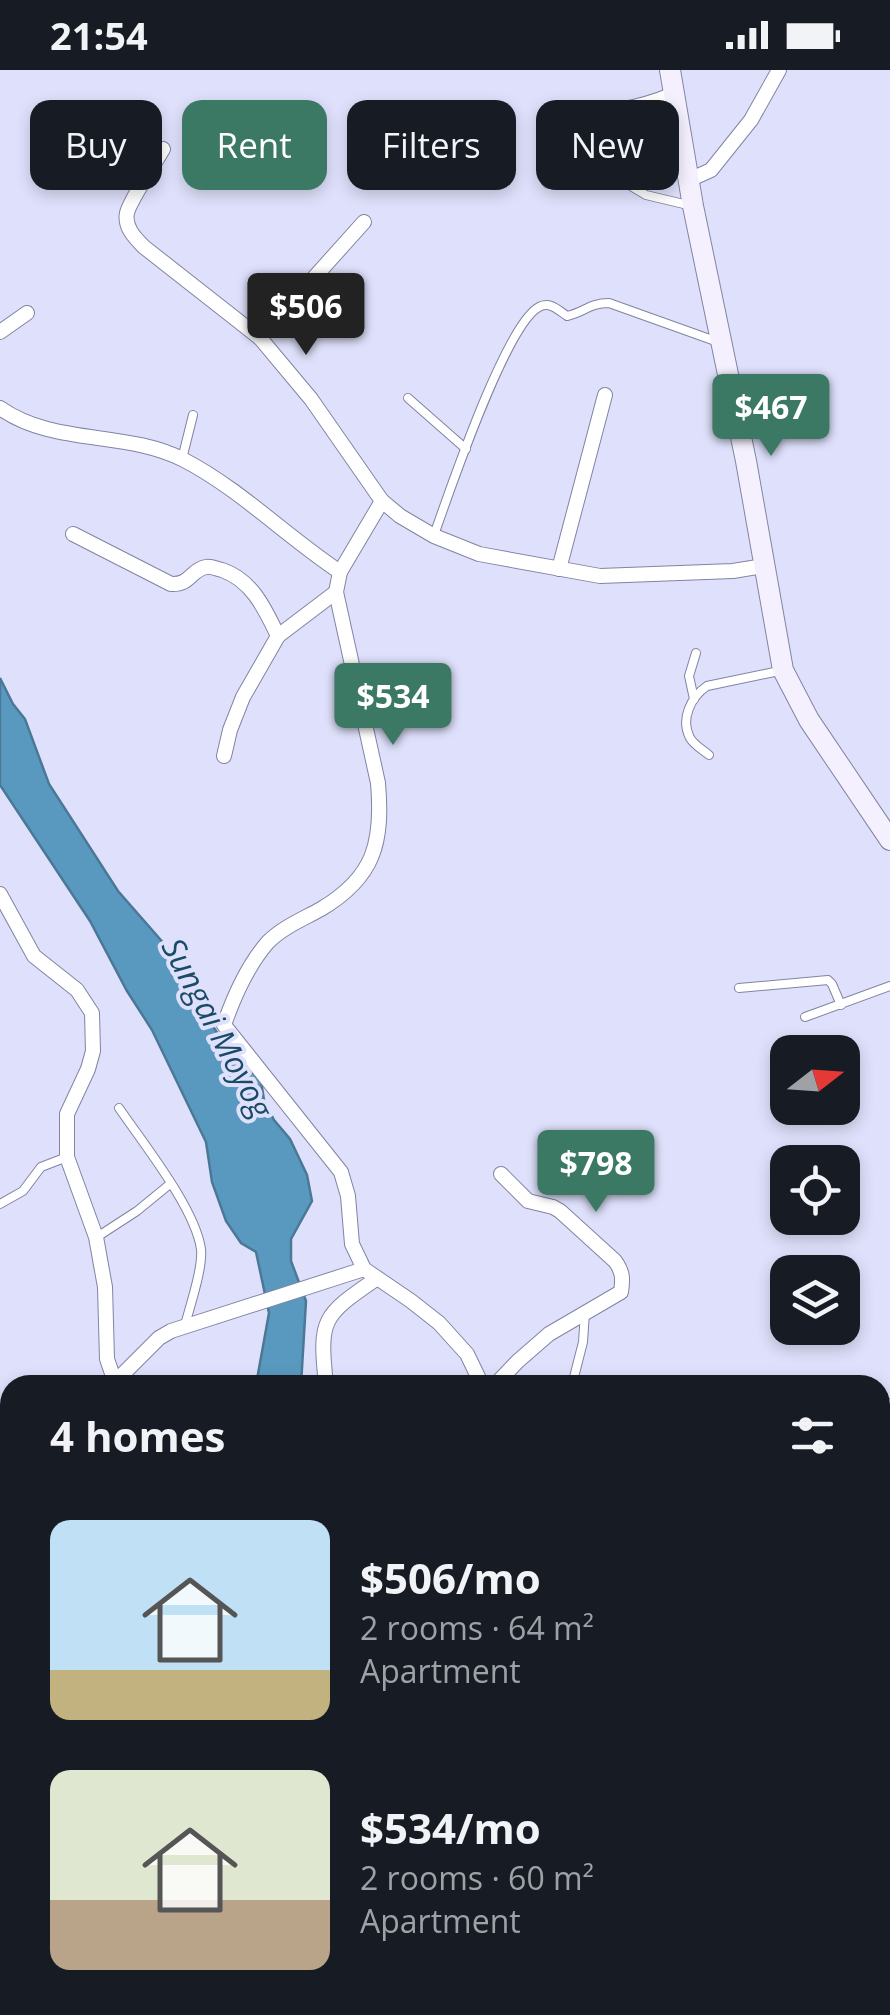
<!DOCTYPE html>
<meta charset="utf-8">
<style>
body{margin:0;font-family:"Open Sans",sans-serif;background:#242831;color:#f1f3f6;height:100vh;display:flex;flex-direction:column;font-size:38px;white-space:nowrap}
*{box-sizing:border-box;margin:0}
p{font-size:32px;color:#9ea1a6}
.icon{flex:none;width:55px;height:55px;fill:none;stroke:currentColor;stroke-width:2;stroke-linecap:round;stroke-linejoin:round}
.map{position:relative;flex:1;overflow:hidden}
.sheet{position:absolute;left:0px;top:1305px;width:890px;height:640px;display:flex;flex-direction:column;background:#171b24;border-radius:30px 30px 0 0;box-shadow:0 5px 15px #0003}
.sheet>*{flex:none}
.guide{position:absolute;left:30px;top:30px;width:830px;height:90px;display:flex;gap:20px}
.needle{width:65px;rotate:73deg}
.fabs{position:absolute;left:770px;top:965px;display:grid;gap:20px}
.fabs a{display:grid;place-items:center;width:90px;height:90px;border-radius:20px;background:#171b24;box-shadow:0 5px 15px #0003;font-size:50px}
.price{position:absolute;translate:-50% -85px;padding:0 22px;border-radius:10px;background:#3b7965;color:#fff;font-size:32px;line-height:65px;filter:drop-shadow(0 2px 5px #0008)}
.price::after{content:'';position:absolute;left:50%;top:60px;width:30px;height:22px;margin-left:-15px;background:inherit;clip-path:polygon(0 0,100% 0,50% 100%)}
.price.on{background:#222;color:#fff}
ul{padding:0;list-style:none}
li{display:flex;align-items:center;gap:30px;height:250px;padding:0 50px}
li span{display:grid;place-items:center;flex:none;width:280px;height:200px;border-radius:20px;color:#555}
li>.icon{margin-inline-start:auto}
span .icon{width:120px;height:120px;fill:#fffc;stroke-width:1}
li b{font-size:42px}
h2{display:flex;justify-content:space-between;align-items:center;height:120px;padding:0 50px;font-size:42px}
.chip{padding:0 35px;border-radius:20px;background:#171b24;box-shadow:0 5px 15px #0003;font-size:35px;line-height:90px}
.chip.on{background:#3b7965;color:#fff}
.status{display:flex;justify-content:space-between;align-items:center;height:70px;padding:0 50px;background:#171b24;direction:ltr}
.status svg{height:28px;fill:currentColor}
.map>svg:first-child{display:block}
.water{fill:#5a99bf;stroke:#4b7896;stroke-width:2.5}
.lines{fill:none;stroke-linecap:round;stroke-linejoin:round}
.service-casing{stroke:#8184a2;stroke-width:10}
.minor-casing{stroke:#8184a2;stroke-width:16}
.secondary-casing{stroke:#8184a2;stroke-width:22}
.service{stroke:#fff;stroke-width:8}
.minor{stroke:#fff;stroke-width:14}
.secondary{stroke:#f5f0fe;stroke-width:20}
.labels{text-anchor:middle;stroke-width:8;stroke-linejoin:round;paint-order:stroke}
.water-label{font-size:32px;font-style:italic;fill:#194a66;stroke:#dfe1fc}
</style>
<div class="status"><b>21:54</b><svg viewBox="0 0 49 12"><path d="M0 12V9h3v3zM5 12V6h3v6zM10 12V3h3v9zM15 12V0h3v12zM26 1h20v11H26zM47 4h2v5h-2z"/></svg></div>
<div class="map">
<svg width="890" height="1945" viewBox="0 0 890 1945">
<rect width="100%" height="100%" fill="#dfe1fc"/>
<path class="water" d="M0,608l13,26 12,15 24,65 69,107 48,55 40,70 16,24 39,41 3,19 10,20 16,19 17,36 5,26 -21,38v22l15,40 -5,84h-45l13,-72 -13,-61 -15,-9 -15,-22 -14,-39 -6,-40 -54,-112 -25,-39 -37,-70 -90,-136z"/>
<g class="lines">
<g class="service-casing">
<g id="service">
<path d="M614,106l32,19 42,10"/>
<path d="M408,328l58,51"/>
<path d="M738,332l67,3"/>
<path d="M182,389l11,-44"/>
<path d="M434,465c15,-42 72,-211 105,-228 11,-6 19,3 28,9 18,-4 22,-13 42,-13l109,39"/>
<path d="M694,629l-5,-23 7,-23"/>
<path d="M709,685c-6,-5 -15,-10 -19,-17 -10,-19 1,-41 17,-52l72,-15"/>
<path d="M739,918l89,-8 4,4 9,21"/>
<path d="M805,947l85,-31"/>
<path d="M119,1038c24,35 76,100 82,141 2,19 -11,57 -16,76"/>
<path d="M0,1134l23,-13 18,-24 26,-10"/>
<path d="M97,1167l40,-26 33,-27"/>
<path d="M572,1315l11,-43 2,-30"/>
</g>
</g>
<g class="minor-casing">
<g id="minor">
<path d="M163,79c-8,14 -33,51 -36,64 -3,14 8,25 17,34l116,91"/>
<path d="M689,110l22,-10 40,-50 28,-50"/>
<path d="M549,111l2,-56 5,-8 4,-3c47,-2 70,-2 114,-20"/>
<path d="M364,152l-104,116 51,61 71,102"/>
<path d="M0,262l27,-19"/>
<path d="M0,338c54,38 126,22 184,52 56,29 103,77 156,112"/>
<path d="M73,464l98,50c20,1 19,-14 35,-17 5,-1 11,2 16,3 30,10 43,39 56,66"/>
<path d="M559,499l46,-174"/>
<path d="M224,686l6,-26 13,-33 35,-61 58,-44"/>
<path d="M0,824l34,62 43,34 15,23 1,38 -5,18 -21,45v43l29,80 9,50 2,72 9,26"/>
<path d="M364,1199l-12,-25 -4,-48 -7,-24 -117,-147c10,-29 24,-60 44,-83 15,-15 35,-23 53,-33 54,-32 62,-67 57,-126l-42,-191 4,-20 42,-71 18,15 34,20 45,18 121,22 133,-5 31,-5"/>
<path d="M112,1315l47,-47 12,-7 193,-62 47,32 28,22 28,31 15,31"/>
<path d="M326,1315c-7,-66 -4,-69 50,-106"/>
<path d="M495,1315l23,-24 31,-27 72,-42c2,-13 2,-20 -6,-31l-55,-50 -7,-4 -25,-6 -27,-27"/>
<path d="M880,1345l10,-9"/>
<path d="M0,1445l10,-7"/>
<path d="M880,1526l10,-1"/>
<path d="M880,1771l10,-17"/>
<path d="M880,1848l10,4"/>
<path d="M376,1935l6,10"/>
<path d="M600,1935l7,10"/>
<path d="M0,1944l16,-9"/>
<path d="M664,1945l3,-10"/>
</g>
</g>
<g class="secondary-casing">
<path id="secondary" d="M670,0l23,136 53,255 37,209 26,50 81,120"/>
</g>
<use href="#service" class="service"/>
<use href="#minor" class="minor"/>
<use href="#secondary" class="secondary"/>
</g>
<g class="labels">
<g class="water-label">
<text transform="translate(217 958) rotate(62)" y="11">Sungai Moyog</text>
</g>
</g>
</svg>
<div class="fabs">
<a><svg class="needle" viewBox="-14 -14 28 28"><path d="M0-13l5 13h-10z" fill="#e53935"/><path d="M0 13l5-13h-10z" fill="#9ea1a6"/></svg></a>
<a><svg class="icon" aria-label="locate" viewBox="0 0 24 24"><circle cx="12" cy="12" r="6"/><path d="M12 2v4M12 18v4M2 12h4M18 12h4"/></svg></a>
<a><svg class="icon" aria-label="layers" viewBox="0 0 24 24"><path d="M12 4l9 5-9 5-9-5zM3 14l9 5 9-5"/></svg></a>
</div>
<b class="price on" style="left:306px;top:288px">$506</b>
<b class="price" style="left:771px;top:389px">$467</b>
<b class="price" style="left:393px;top:678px">$534</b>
<b class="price" style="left:596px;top:1145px">$798</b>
<div class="guide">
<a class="chip">Buy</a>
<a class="chip on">Rent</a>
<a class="chip">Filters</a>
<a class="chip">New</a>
</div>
<section class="sheet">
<h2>4 homes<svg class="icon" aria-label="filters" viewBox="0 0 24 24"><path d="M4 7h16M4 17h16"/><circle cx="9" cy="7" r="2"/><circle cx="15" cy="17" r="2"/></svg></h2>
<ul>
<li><span style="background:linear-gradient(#bfe0f5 75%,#c2b280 0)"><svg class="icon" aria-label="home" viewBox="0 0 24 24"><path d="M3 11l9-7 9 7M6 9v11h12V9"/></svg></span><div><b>$506/mo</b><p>2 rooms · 64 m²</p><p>Apartment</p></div></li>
<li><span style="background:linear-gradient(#dfe7d0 65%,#b9a48a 0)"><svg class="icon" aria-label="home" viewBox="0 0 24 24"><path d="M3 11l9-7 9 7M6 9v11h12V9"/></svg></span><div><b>$534/mo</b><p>2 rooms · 60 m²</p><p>Apartment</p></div></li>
</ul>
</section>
</div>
